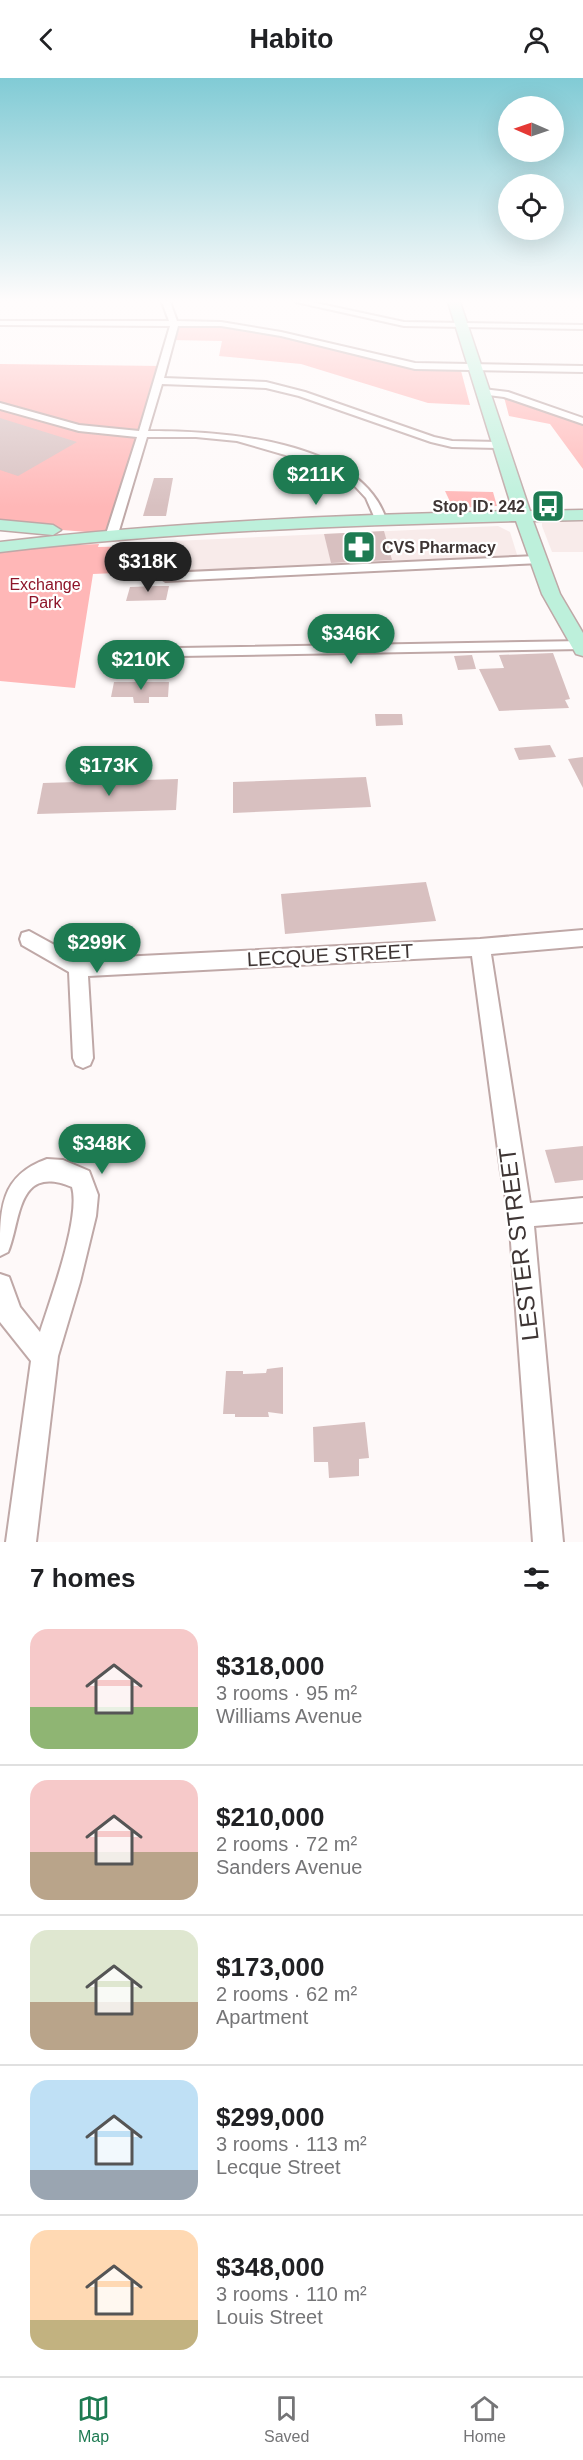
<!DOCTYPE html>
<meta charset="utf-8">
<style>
body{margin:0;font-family:Helvetica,sans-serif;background:#f2f2f2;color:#202124;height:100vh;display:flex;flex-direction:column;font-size:22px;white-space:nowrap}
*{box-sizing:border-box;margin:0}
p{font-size:20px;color:#757577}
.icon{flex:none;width:33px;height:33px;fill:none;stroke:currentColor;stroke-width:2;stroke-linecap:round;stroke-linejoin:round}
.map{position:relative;height:1464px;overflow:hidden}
.side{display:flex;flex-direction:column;background:#fff;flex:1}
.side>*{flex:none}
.needle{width:39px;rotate:272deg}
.fabs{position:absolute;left:498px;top:18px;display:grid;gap:12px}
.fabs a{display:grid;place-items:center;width:66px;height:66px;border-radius:50%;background:#fff;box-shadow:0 6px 24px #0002;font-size:30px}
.price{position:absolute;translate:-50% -51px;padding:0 14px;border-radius:21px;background:#1e7b52;color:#fff;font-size:20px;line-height:39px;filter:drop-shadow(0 2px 3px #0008)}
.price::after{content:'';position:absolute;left:50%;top:36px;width:18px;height:14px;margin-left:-9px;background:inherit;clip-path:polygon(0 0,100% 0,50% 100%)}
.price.selected{background:#222;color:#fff}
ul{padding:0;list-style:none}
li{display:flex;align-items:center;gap:18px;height:150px;padding:0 30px}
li+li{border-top:2px solid #e0e0e0}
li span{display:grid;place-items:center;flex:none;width:168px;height:120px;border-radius:18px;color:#555}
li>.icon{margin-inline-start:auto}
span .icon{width:72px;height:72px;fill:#fffc;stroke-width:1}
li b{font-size:26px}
h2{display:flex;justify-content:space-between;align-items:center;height:72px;padding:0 30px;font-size:26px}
header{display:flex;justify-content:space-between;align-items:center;height:78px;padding:0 30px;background:#fff;font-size:27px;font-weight:700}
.menu{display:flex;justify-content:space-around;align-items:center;height:84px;border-top:2px solid #e0e0e0;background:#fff;font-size:16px;color:#757577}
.menu a{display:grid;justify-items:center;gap:3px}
.menu .selected{color:#1e7b52}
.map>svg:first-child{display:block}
.built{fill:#f8ebea}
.green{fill:#ffb7b7}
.building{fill:#d8c0c0}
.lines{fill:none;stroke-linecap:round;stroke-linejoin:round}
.street-casing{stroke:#bfa8a7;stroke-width:4}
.secondary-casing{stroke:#bfa8a7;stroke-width:3}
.street{fill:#fff;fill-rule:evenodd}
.secondary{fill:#bdf0db;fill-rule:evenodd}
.labels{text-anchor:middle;stroke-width:4.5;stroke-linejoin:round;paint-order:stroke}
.far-poi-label{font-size:16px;font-weight:bold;fill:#3e3534;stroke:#fff;text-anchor:end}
.far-park-label{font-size:16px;fill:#8e1529;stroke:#fff}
.street-label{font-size:20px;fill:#3e3534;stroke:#fff}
.near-street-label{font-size:24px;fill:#3e3534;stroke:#fff}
</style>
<header><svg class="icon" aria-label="back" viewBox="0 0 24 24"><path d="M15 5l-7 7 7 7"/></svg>Habito<svg class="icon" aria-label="person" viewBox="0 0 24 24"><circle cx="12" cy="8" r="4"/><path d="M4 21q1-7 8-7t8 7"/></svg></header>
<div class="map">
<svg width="583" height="1464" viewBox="0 0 583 1464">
<rect width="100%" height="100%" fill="#fef9f9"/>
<g class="built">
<path d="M550,444h33v30h-31l-10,-26v-3z"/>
<path d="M498,448l12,6 9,29 -346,16 1,-36z"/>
</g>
<g class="green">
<path d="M174,246l69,2 156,38 61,3 10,38 -42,-2 -127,-39 -82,-8 3,-15 -51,-1z"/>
<path d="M0,286l163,2 -51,168 -112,-9z"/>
<path d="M504,319l79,28v44l-33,-45 -41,-8z"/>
<path d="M445,413l48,1 4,14 -44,2z"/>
<path d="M99,466l-1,3 44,-1 -2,26 -47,2 -18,114 -75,-7v-128l52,-7z"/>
</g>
<g class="building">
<path d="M0,340l77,24 -59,34 -18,-6z"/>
<path d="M154,400h19l-7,38h-23z"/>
<path d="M384,453l8,29 -61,3 -7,-29z"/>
<path d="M156,508h13l-3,14 -40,1 4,-14z"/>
<path d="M553,575l17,46 -5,1 4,8 -70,3 -20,-42 25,-1 -5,-13z"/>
<path d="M472,577l4,14 -18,1 -4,-14z"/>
<path d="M114,604h55l-1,15h-19v6h-15l-1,-6h-22z"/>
<path d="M375,636h27l1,11 -27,1z"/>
<path d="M550,667l6,12 -37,3 -5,-12z"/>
<path d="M583,679v31l-15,-29z"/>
<path d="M366,699l5,30 -138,6v-31z"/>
<path d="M178,701l-2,31 -139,4 6,-31z"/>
<path d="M426,804l10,39 -151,13 -4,-40z"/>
<path d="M583,1068v34l-28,3 -10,-33z"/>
<path d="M283,1289v47l-15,-2 1,5h-34v-3h-12l3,-43h17v3l23,-1 1,-4z"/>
<path d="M365,1344l4,36 -10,1v17l-30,2 -1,-16h-14l-1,-35z"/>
</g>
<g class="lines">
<g class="street-casing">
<g id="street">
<path d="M162,224h8l7,19 44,1 60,10 134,31 168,3v6l-168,-3 -134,-33 -60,-10h-43l-14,52 102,4 39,10 129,45 18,4 46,1 5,3 -5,3 -46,-1 -21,-5 -132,-46 -33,-8 -104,-4 -14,47c71,0 211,8 238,88l-10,2 -10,-23 -13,-14 -40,-21 -76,-22 -41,-4h-49l-29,97 -6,4 -6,-4 31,-97 -58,-6 -79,-22v-6l79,22 60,6 31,-105 -170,-1v-4h169z"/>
<path d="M296,224h15l93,20 179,3v4l-179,-3z"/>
<path d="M483,311l25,3 75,26v6l-79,-27 -24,-3v-4z"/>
<path d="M537,478l6,4 -2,3 -375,18 -6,-4 6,-4z"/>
<path d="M583,563v8l-464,8 -7,-4 7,-4z"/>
<path d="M583,852v16l-92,8 39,249 53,-5v24l-49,4 29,316h-30l-24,-327 -8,-43 -29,-216 -384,20 5,82 -3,7 -7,3 -7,-3 -3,-7 -4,-86 -47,-27 -2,-6 2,-6 7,-2 51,28 400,-20z"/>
<path d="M47,1081l16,1 26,11 9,24 -2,21 -16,66 -22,74 -22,186h-30l25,-181 -31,-39v-48l9,3 11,30 20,25c10,-32 41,-115 32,-145 -56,-24 -51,35 -64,65l-8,4c0,-48 0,-80 47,-97z"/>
</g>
</g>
<g class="secondary-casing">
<g id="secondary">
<path d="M448,224h12l70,209 53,-1v10l-50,1 27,73 23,39v23l-7,-2 -34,-60 -26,-73c-172,4 -345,11 -516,31v-10c170,-20 342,-27 513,-31z"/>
<path d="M0,442l53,5 8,5 -8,5 -53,-5z"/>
</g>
</g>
<use href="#street" class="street"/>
<use href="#secondary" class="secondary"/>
</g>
<linearGradient id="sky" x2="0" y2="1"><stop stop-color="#81cbd5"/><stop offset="0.52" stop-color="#fffcfc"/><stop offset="1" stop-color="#fffcfc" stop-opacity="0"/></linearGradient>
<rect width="583" height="429" fill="url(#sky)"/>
<defs>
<g id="bus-square" transform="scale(1.725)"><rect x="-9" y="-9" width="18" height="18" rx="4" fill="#1e7b52" stroke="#fff"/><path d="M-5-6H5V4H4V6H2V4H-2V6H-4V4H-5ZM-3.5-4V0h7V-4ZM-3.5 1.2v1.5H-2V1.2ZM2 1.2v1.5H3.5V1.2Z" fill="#fff"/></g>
<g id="pharmacy-square" transform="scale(1.725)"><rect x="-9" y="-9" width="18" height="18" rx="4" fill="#1e7b52" stroke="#fff"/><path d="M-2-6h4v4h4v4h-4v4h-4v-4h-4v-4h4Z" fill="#fff"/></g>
</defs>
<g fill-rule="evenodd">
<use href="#bus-square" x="548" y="428"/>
<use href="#pharmacy-square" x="359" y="469"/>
</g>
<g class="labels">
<g class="far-poi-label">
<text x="525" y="434">Stop ID: 242</text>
<text x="382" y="475" text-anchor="start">CVS Pharmacy</text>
</g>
<g class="far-park-label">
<text x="45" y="512">Exchange<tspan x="45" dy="18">Park</tspan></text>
</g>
<g class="street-label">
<text transform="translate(330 877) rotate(-3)" y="7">LECQUE STREET</text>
</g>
<g class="near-street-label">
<text transform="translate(519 1166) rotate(-97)" y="8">LESTER STREET</text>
</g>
</g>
</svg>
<div class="fabs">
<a><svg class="needle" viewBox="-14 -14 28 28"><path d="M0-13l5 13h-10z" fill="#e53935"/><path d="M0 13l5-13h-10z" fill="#757577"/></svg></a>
<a><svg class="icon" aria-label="locate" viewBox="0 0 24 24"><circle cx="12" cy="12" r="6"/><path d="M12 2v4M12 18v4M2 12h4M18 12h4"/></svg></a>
</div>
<b class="price" style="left:316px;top:428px">$211K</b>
<b class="price selected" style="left:148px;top:515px">$318K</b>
<b class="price" style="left:351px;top:587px">$346K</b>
<b class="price" style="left:141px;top:613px">$210K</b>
<b class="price" style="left:109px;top:719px">$173K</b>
<b class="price" style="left:97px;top:896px">$299K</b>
<b class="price" style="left:102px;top:1097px">$348K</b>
</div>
<section class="side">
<h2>7 homes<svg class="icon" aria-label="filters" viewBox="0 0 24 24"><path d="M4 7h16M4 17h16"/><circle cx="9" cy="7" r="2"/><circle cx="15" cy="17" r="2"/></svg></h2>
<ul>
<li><span style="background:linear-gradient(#f6c9c9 65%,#8fb573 0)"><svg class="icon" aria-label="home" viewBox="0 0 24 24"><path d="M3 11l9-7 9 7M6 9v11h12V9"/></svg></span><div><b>$318,000</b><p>3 rooms · 95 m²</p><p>Williams Avenue</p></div></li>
<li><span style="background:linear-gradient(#f6c9c9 60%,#b9a48a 0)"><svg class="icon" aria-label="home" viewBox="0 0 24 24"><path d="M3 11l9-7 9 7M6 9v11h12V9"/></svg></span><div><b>$210,000</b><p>2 rooms · 72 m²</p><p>Sanders Avenue</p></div></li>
<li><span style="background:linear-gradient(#dfe7d0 60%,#b9a48a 0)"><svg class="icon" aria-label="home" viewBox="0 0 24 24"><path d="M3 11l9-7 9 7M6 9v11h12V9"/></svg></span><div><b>$173,000</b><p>2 rooms · 62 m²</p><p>Apartment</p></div></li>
<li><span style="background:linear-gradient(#bfe0f5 75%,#9aa5b1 0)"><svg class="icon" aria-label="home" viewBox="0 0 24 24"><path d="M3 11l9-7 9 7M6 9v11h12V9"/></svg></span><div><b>$299,000</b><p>3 rooms · 113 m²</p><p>Lecque Street</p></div></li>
<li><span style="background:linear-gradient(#ffd9b3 75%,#c2b280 0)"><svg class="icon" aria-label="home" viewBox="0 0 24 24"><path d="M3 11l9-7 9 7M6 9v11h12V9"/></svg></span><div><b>$348,000</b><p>3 rooms · 110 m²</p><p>Louis Street</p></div></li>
</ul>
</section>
<nav class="menu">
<a class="selected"><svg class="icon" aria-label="map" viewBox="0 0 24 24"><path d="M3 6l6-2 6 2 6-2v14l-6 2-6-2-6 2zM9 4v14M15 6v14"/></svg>Map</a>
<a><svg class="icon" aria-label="saved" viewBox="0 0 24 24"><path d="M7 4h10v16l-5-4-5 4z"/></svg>Saved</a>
<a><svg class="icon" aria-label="home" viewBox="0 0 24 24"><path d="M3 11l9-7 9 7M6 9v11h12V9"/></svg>Home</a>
</nav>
